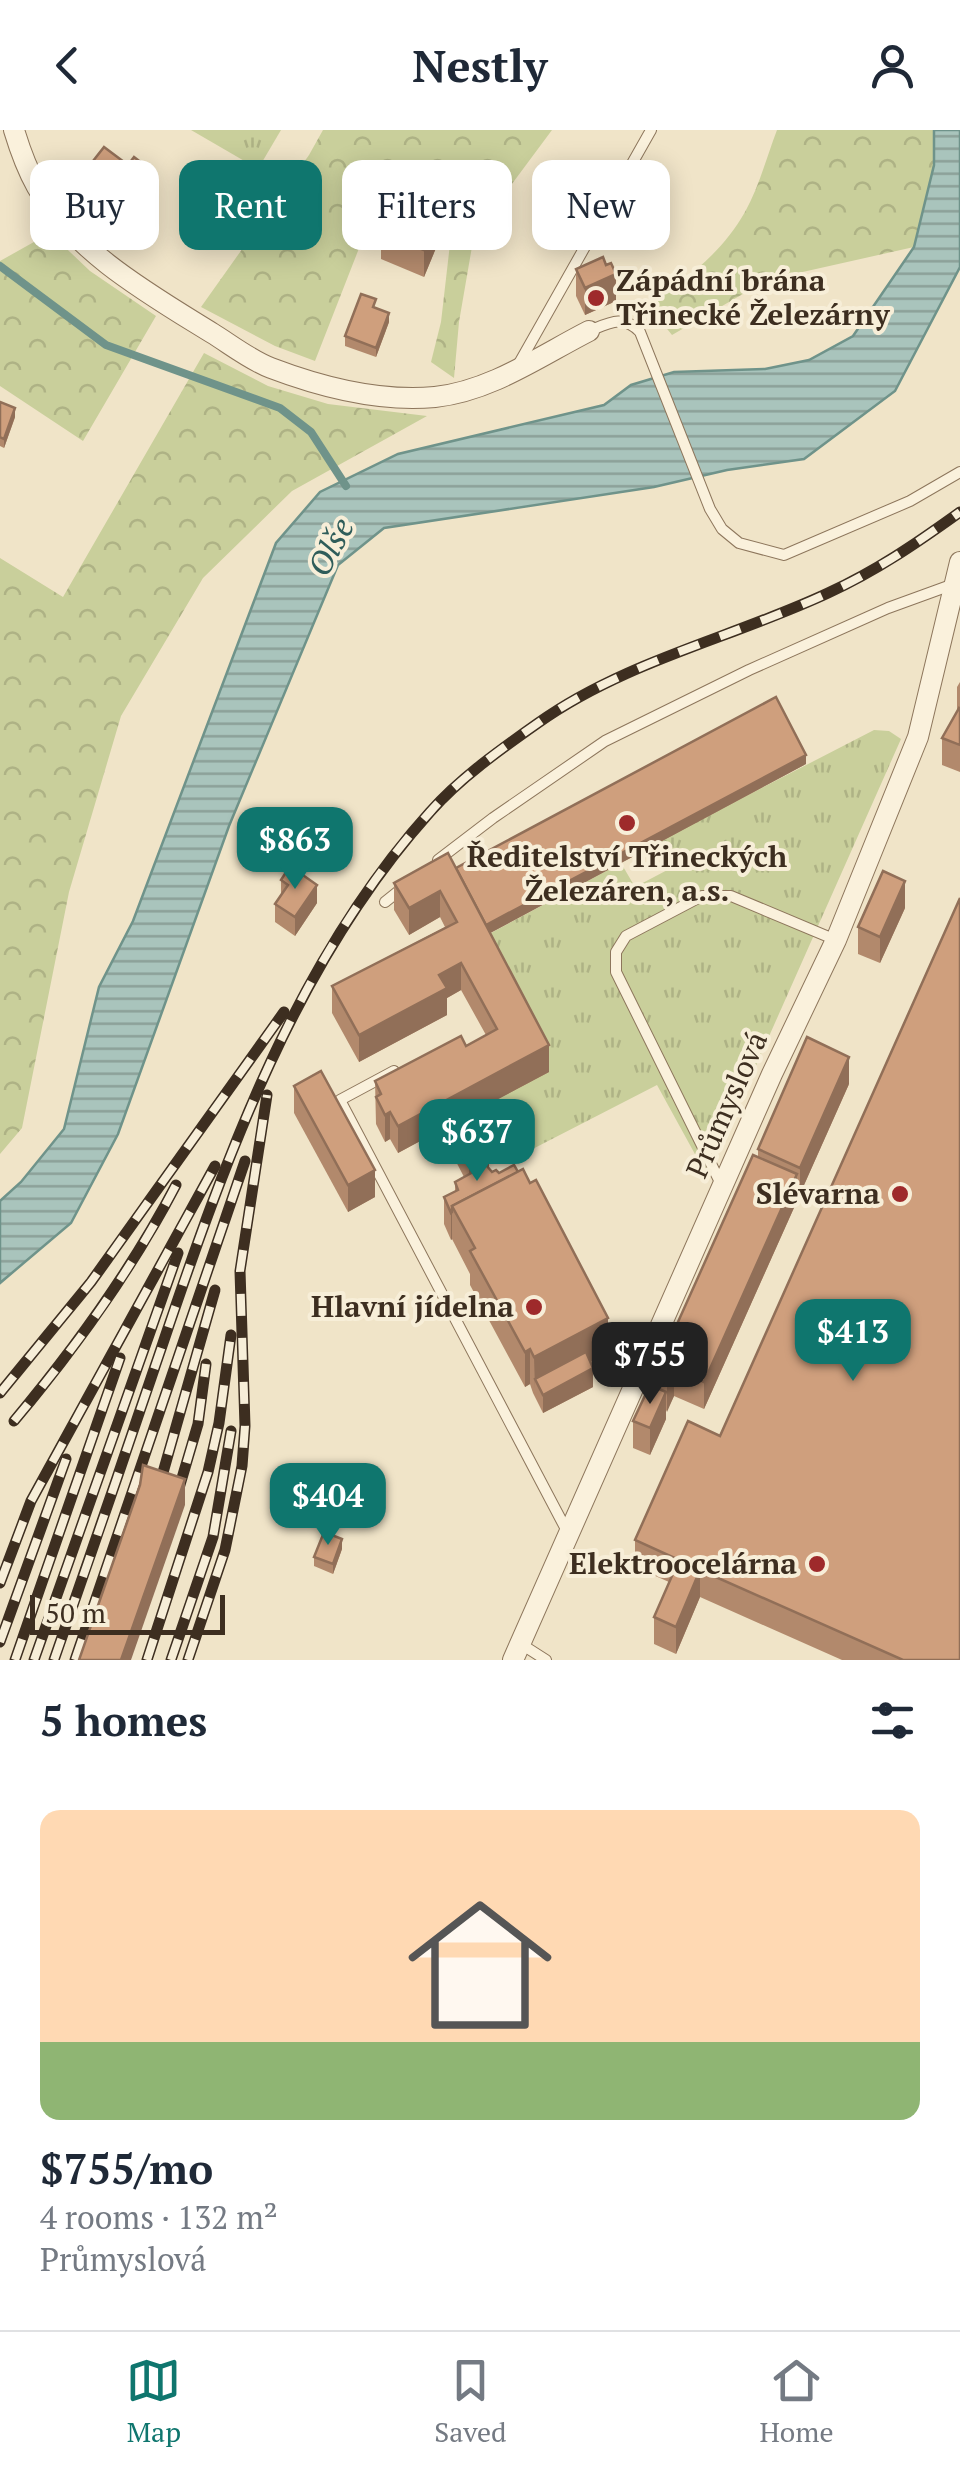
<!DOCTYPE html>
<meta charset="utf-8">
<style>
body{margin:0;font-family:"PT Serif",serif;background:#f6f6f7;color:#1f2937;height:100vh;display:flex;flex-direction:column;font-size:38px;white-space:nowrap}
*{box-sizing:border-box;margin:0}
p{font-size:32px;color:#747a83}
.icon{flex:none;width:55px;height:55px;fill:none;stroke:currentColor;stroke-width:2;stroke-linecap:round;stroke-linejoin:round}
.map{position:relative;height:1530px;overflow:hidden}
.side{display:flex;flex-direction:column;background:#fff;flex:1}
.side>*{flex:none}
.guide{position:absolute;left:30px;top:30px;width:900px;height:90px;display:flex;gap:20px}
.scale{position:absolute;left:30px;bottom:25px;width:195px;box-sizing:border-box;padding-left:10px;border:5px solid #3d2e20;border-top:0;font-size:28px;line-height:35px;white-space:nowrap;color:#3d2e20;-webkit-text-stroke:8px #f7eed8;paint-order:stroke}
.price{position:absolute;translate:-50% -85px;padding:0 22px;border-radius:20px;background:#0f766e;color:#fff;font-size:32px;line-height:65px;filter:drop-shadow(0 2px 5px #0008)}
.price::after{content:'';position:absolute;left:50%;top:60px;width:30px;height:22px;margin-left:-15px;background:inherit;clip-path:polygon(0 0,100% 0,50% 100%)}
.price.selected{background:#222;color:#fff}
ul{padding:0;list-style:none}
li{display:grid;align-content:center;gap:20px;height:530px;padding:0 40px}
li span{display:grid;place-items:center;height:310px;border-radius:20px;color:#555}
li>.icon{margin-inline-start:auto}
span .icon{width:180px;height:180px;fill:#fffc;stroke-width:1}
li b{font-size:42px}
h2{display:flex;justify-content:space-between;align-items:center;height:120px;padding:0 40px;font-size:42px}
.pill{padding:0 35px;border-radius:20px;background:#fff;box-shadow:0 5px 25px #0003;font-size:35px;line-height:90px}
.pill.selected{background:#0f766e;color:#fff}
header{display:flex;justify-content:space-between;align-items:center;height:130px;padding:0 40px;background:#fff;font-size:45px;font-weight:600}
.tabs{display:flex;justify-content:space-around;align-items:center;height:140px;border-top:2px solid #e0e1e3;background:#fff;font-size:28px;color:#747a83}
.tabs a{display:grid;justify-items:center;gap:5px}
.tabs .selected{color:#0f766e}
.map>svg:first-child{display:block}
.grass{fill:url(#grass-tufts)}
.forest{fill:url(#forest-crowns)}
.water{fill:url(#water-rules);stroke:#6f938a;stroke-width:2.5}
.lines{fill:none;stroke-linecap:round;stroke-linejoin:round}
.stream{stroke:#6f938a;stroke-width:8}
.lane-casing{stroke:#8d765c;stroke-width:12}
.street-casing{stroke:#8d765c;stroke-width:22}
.lane{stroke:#faf1dc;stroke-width:10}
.street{stroke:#faf1dc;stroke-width:20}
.rail-casing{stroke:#3d2e20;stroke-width:11}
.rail{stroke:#f7eed8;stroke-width:8;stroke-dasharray:22;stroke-linecap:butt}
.wall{fill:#b2896c}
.shaded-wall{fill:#916f58}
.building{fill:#cf9f7d;stroke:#916f58;stroke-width:2.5}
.poi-dot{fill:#9e2a2b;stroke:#f7eed8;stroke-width:4}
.labels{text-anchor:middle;stroke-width:8;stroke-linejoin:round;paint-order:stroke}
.poi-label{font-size:30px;font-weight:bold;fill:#3d2e20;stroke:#f7eed8;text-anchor:end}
.street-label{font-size:30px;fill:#3d2e20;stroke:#f7eed8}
.water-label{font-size:32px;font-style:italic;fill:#2f5d5a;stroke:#f7eed8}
</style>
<header><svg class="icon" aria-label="back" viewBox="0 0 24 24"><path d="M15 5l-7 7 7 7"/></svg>Nestly<svg class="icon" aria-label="person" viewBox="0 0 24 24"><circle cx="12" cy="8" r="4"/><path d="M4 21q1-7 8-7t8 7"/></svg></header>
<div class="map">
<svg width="960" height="1530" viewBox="0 0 960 1530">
<defs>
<pattern id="grass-tufts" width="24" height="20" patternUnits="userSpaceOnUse" patternTransform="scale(2.5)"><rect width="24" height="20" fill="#c9cf9b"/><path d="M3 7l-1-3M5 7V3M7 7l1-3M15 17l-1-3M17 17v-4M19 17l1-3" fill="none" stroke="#aeb285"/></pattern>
<pattern id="forest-crowns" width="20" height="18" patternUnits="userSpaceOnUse" patternTransform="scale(2.5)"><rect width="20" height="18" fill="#c9cf9b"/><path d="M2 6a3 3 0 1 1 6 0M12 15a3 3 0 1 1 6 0" fill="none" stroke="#aeb285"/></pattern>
<pattern id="water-rules" width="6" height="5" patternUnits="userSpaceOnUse" patternTransform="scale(2.5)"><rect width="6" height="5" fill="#a9c4bc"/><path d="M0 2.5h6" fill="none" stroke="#8ba098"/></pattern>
</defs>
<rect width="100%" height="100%" fill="#f0e4c8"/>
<g class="grass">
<path d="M191,0h90l-23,39z"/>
<path d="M874,600l15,1 12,8 -194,437 -50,-91 -138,71 -17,-10 -20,-40 64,-34 -70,-131 145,-78 14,24 38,-20 -14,-26z"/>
</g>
<g class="forest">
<path d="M323,0h229l-78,105 -15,87 -5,56 -23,-16 10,-40 16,-139 -41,-18 -35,27 -66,169 -40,-15 -74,-39 108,-152z"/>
<path d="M777,0h157v35l-20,82 -147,33 -95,55 -26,-32c40,-21 76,-51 99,-91 14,-25 22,-56 32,-82z"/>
<path d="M50,103l40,38 66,45 -73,125 -83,-55v-125z"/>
<path d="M204,223l64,33 60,18 99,12 -135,75 -89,87 -82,138 -52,176 -47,236 -22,26v-596l63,39z"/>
</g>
<path class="water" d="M934,0h26v137l-65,124 -91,68 -77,11 -73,17 -270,41 -46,37 -109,261 -111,308 -47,89 -71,60v-82l21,-19 43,-53 35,-142 34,-66 143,-378 44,-51 78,-38 206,-49 27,-20 43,-13 91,-3 44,-9 44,-24 61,-89 20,-82z"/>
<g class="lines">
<path class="stream" d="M0,136l106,79 174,63 31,24 35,54"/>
<g class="lane-casing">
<g id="lane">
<path d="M589,201c20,-8 34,-17 51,1l70,177 12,20 17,14 45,12 126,-54 50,-29"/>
<path d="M517,237l134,-237"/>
<path d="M438,730l55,-42 112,-77 144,-71 139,-62 66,-24"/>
<path d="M385,772l20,-16"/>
<path d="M394,941l-54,29 229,435"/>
<path d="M721,1054l-105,-212v-20l10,-16 76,-40h29l105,44"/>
<path d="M521,1514l25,16"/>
</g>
</g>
<g class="street-casing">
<g id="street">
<path d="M14,0c6,20 13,39 23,57 38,65 112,107 175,146 18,11 38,27 59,35 50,19 110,34 164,29 56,-6 105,-41 154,-66"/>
<path d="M513,1530l259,-586 64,-134 82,-203 42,-175"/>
</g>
</g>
<use href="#lane" class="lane"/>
<use href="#street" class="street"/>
<g class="rail-casing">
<g id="rail">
<path d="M0,1263l91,-111 193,-270"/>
<path d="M14,1291c62,-74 117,-150 162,-236"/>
<path d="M156,1367l59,-207"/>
<path d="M174,1375l24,-81 8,-60"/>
<path d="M0,1453l31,-82 184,-335"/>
<path d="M0,1512l66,-183"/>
<path d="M15,1530l105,-302"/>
<path d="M34,1530l144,-407"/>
<path d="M54,1530c37,-106 73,-211 109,-317 63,-186 133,-382 267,-531 30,-34 71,-63 108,-89 87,-62 194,-85 290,-130 48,-22 89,-50 132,-81"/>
<path d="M75,1530l170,-499"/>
<path d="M147,1530l61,-188 11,-49 12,-88"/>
<path d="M171,1530l42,-123 18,-106"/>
<path d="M188,1530l37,-110 17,-84 3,-40 -5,-155 27,-176"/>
</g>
</g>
<use href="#rail" class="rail"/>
</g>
<g class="wall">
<path d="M128,35l23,14 -24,31 -41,-31v-9z"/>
<path d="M448,89l-24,58 -43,-18v-27z"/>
<path d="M576,139l40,32 -31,14 -9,-19z"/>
<path d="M389,192l-13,35 -31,-11v-10z"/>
<path d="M0,272l15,15 -11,31 -4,-2z"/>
<path d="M960,552v90l-18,-7v-27l15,-25v-26z"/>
<path d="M806,634l-316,169 59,139 -77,41 17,56 119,183 -17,10 2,25 -50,26 -10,-20 -3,-9 -5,3 -55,-102v-11l-18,-35 -1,1 -7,-16v-27l11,-5v-10l9,-5 -16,-31v-20l-50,27 -8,-14 -5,3 -9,-18 -1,-43 91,-35 20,-11 -25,-45 -14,8v17l-88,47 -27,-49v-27l113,-59 -5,-10 -31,18 -15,-25v-27l62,-15z"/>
<path d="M281,750l36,23 -22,33 -20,-14v-18l6,-8z"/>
<path d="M905,778l-25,55 -22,-9v-27z"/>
<path d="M849,954l-49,110 -3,-1v8l-93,208 -30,-13 -8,16v7l-16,36 -17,-7v-27l27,-32v-27l98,-205v-8z"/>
<path d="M294,956l81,111 -27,15 -54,-99z"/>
<path d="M635,1410l325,120h-118l-142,-63 -24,57 -22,-10v-27l15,-35 -34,-15z"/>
<path d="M342,1419l-9,25 -19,-8v-9z"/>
</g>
<g class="shaded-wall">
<path d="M151,40v9l-24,31v-10z"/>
<path d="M448,62v27l-24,58v-27z"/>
<path d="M616,144v27l-31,14v-27z"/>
<path d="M389,183v9l-13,35v-9z"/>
<path d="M15,278v9l-11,31v-9z"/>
<path d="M806,625v9l-327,175v-10z"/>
<path d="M905,751v27l-25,55v-26z"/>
<path d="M317,755v18l-22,33v-19z"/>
<path d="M440,761v26l-31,18v-27z"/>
<path d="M461,833v27l-14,8v17l-88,47v-27l80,-60z"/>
<path d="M549,915v27l-98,52 -3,-5v7l-50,27v-27z"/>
<path d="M849,927v27l-49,110v-26z"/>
<path d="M390,982v27l-5,3v-27z"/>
<path d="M489,1017v27l-20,11v-27z"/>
<path d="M375,1040v27l-27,15v-27z"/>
<path d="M797,1044v27l-93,208v-27z"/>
<path d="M452,1082v27l-1,1v-27z"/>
<path d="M608,1188v34l-22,12 -51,15v9l-1,-31z"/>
<path d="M530,1219v35l-5,3v-35z"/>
<path d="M593,1238v19l-50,26v-18z"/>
<path d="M674,1239v27l-7,16v-27z"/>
<path d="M666,1262v27l-16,36v-27z"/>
<path d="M185,1349v26l-54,155h-10z"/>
<path d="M342,1409v10l-9,25v-10z"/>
<path d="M700,1440v27l-24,57v-27z"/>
</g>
<g class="building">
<path d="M104,17l24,18 6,-8 17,13 -24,30 -41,-30z"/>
<path d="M404,44l44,18 -24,58 -43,-18z"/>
<path d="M603,127l3,8 5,-2 5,11 -31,14 -9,-19z"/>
<path d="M361,164l15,5 -3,8 16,6 -13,35 -31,-12z"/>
<path d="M0,272l15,6 -11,31 -4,-2z"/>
<path d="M776,567l30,58 -320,170 -30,-57z"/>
<path d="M959,578l1,1v36l-18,-7z"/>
<path d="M448,723l101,192 -151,81 -8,-14 -5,3 -9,-18 5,-3 -6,-13 86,-45 5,10 31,-17 -36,-66 -22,12 8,13 -88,47 -27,-49 125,-64 -17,-31 -31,17 -15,-25z"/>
<path d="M290,736l27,19 -22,32 -20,-13 13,-19 -7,-5z"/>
<path d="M883,741l22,10 -25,56 -22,-10z"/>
<path d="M960,768v762h-57l-203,-90 -24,57 -22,-10 25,-57 -44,-20 53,-119 32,15z"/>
<path d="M807,907l42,20 -49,111 -42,-19z"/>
<path d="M321,941l54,99 -27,15 -54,-99z"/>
<path d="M469,978l20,39 -20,11 -21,-39z"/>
<path d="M753,1025l44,19 -93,208 -30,-13 -7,16 -7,-3 7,-16 -7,-4z"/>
<path d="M486,1035l6,7 4,-2 3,3 15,-8 4,7 -66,34v6l-1,1 -7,-16 14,-7 -3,-8z"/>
<path d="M523,1039l7,14 6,-3 72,138 -74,39 -4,-8 -5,3 -55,-101 5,-3 -23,-42z"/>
<path d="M586,1222l7,16 -50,27 -8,-16z"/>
<path d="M650,1255l16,7 -16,36 -17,-7z"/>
<path d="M143,1335l42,14 -64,181h-42l61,-175z"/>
<path d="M324,1402l18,7 -9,25 -19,-7z"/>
</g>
<g class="poi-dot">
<circle cx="596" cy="168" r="10"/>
<circle cx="627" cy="693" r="10"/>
<circle cx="900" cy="1064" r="10"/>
<circle cx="534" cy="1177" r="10"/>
<circle cx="817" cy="1434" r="10"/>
</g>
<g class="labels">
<g class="poi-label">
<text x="616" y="161" text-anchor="start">Zápádní brána<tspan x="616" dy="34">Třinecké Železárny</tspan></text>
<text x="627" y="737" text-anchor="middle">Ředitelství Třineckých<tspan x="627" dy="34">Železáren, a.s.</tspan></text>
<text x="880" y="1074">Slévarna</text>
<text x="514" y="1187">Hlavní jídelna</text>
<text x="797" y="1444">Elektroocelárna</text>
</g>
<g class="street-label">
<text transform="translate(727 975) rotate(-66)" y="10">Průmyslová</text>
</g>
<g class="water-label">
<text transform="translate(331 417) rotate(-62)" y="11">Olše</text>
</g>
</g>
</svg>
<div class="scale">50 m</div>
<b class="price" style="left:295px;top:762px">$863</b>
<b class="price" style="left:477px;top:1054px">$637</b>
<b class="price" style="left:853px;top:1254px">$413</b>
<b class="price selected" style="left:650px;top:1277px">$755</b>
<b class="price" style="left:328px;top:1418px">$404</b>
<div class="guide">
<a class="pill">Buy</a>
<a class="pill selected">Rent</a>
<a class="pill">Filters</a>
<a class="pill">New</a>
</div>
</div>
<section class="side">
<h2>5 homes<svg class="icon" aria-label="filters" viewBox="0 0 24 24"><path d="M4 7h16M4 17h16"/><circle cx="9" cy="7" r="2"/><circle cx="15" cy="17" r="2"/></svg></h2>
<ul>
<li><span style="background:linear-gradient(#ffd9b3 75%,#8fb573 0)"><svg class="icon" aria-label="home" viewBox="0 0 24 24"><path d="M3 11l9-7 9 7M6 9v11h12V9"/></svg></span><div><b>$755/mo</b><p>4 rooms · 132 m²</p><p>Průmyslová</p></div></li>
</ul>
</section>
<nav class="tabs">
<a class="selected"><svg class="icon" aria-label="map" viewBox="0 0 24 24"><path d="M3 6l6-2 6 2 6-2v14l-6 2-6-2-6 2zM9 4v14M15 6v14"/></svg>Map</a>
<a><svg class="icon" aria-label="saved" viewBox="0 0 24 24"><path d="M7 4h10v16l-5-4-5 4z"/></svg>Saved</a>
<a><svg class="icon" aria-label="home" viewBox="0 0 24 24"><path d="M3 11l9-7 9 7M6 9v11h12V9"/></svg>Home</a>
</nav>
